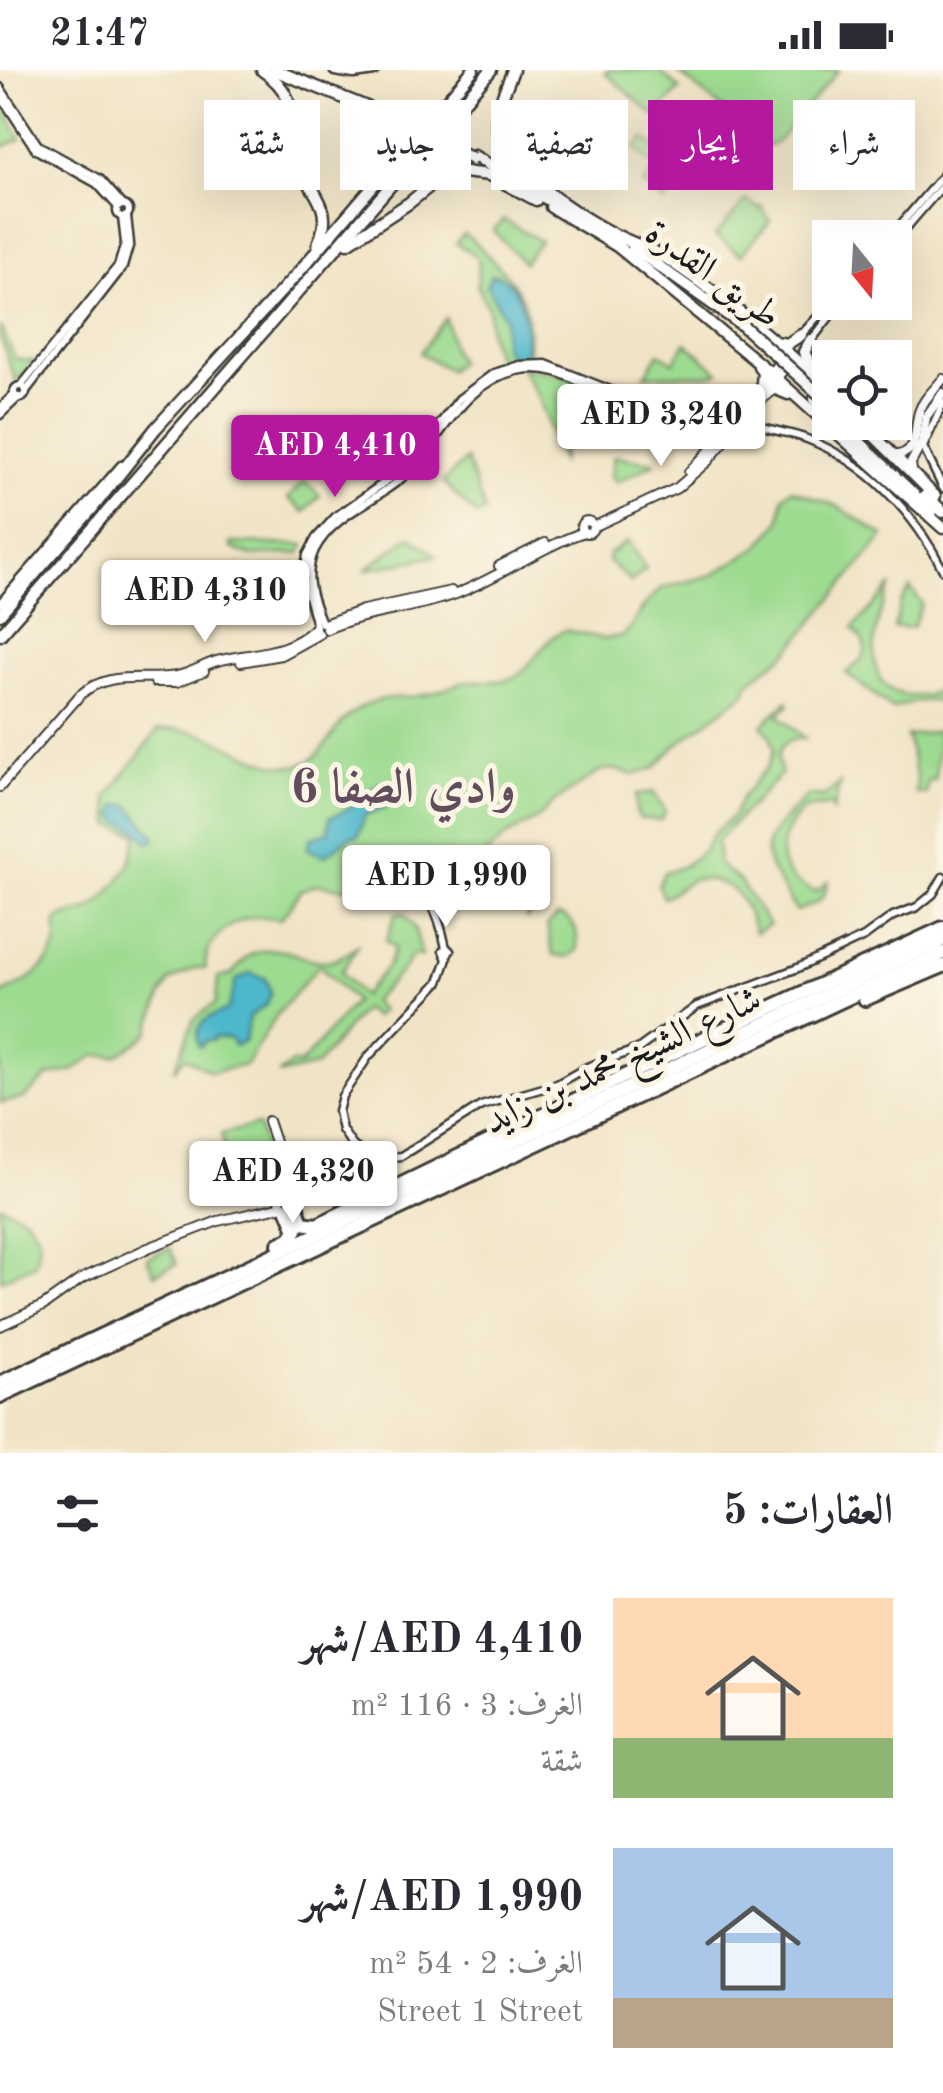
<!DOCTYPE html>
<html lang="ar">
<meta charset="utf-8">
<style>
body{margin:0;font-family:"Old Standard TT",Amiri,serif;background:#f7f7f7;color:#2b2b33;direction:rtl;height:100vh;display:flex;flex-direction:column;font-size:38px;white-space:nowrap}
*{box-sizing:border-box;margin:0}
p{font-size:32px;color:#7c7c81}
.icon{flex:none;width:55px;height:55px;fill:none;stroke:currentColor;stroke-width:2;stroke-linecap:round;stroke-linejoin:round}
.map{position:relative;height:1383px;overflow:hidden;direction:ltr}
.side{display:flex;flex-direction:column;background:#fff;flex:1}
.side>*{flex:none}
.top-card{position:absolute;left:30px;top:30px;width:885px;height:90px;direction:rtl;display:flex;gap:20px}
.needle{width:65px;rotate:162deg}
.controls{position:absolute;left:812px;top:150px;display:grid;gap:20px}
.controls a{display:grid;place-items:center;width:100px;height:100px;border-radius:0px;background:#fff;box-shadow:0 10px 40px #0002;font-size:50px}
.price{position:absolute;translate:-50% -85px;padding:0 22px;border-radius:10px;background:#fff;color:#222;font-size:32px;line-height:65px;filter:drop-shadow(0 2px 5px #0008)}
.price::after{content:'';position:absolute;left:50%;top:60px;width:30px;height:22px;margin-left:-15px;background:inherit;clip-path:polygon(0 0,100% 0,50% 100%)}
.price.on{background:#b5179e;color:#fff}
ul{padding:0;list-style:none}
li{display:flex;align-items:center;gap:30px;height:250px;padding:0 50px}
li span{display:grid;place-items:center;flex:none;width:280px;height:200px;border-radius:0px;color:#555}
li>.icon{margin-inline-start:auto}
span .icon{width:120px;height:120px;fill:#fffc;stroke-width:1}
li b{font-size:42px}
h2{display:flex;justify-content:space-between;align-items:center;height:120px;padding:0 50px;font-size:42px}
.chip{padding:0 35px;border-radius:0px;background:#fff;box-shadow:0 10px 40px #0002;font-size:35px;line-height:90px}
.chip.on{background:#b5179e;color:#fff}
.status{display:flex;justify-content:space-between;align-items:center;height:70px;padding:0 50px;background:#fff;direction:ltr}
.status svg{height:28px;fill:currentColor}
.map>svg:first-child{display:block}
.green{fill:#9ddb90;stroke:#5c7c56;stroke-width:2.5;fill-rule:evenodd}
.water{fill:#4eb7cc;stroke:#356a74;stroke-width:2.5}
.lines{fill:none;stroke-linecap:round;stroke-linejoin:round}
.tertiary-casing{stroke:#3c3a36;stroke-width:11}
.secondary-casing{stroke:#3c3a36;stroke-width:12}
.primary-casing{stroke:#3c3a36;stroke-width:15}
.motorway-casing{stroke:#3c3a36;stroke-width:18}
.tertiary{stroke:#fff;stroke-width:6}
.secondary{stroke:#fff;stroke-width:8}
.primary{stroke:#fff;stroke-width:10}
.motorway{stroke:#fff;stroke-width:12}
.primary-bridge-casing{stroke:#3c3a36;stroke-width:15;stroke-linecap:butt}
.primary-bridge{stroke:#fff;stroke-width:10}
.labels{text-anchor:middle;stroke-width:10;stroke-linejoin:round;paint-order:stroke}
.street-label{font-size:38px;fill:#1c1c1c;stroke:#fcf5e5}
.district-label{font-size:48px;font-weight:bold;fill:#624d5c;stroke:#fcf5e5}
</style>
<div class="status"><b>21:47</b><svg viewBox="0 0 49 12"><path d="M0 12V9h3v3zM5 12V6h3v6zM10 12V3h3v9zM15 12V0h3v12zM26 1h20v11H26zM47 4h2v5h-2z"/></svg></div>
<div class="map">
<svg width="943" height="1383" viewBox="0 0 943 1383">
<rect width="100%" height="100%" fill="#fcf5e5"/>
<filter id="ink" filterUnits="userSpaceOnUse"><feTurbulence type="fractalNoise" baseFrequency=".01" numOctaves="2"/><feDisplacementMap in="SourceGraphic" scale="20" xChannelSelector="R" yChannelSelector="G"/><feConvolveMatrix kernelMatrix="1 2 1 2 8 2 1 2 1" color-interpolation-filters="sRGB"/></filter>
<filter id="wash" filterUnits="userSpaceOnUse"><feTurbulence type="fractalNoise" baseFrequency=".0048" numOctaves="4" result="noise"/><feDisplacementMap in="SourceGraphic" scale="40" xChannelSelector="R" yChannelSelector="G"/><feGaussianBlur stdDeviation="2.25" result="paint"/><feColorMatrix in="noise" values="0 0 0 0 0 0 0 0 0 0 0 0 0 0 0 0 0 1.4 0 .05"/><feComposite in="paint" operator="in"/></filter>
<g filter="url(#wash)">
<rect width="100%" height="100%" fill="#f1e4c6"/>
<g class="green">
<path d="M608,0h50l22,19 -25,27 -50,-43z"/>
<path d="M675,0h164l-63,73 -8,3z"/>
<path d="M0,30l21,39 -21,9z"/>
<path d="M644,68l21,18 -10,11 -20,-18z"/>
<path d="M677,75l21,19 -34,39 -21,-19z"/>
<path d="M746,130l12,8 3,-2 9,15 -29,34 -26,-19z"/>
<path d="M504,150l36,21 -16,22 -31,-33z"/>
<path d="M464,164c15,10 22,20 34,32 31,31 31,49 30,93l-29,7 -10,-34v-22l-12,-25 2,-23 -5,-8 -18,-11zM491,205h6c27,22 23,34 29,66l-22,9 1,-32 -18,-32z"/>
<path d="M446,248l7,33 6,11 -10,8 -29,-17z"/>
<path d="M0,255l15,34 19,2 -18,21 -16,-45z"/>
<path d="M686,273l33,29 -8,3h-66l14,-22 15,9z"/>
<path d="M521,297l63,13 -10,18 -13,63 -22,-63z"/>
<path d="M614,386l39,6 2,1 -39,20 -5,-7z"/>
<path d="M466,389l19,52 -8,5 -34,-34z"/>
<path d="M304,411l16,14 -16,17 -16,-14z"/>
<path d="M791,419l46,17 47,30 -98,118 -31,23 -8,8 -2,8 -69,52 -21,23 -21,7 -21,-6 -11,1 -49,33 -16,16 -31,17 -31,28 -18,21 -6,17 -13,3 -16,-18 -11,-4 -71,5 -23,-4 -16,6 -20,29c-8,-1 -18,-3 -26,-2 -24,3 -53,25 -49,51h-10l-26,13 -9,15 -12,36 -11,10 -23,14 -19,-1 -24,16 -24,5 -24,22 -24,5v-109c22,-8 50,-26 56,-48 3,-10 -1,-15 1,-25 11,-10 24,-6 36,-14 10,-6 31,-32 36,-42 4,-10 4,-20 9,-30l-27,-10 -4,-28 51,-67c58,-6 83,33 130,36 35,2 40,-35 62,-51 36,-26 43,-12 78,-21 13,-2 24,-9 37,-12 14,-3 29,2 44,-3 26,-10 32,-41 57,-49l38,9 21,-4 22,-33 15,-14 50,-13 46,-28 22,-26 3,-24z"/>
<path d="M410,466l27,20 -71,14 3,-3z"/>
<path d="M628,471l18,28 -15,13 -23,-21 1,-7z"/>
<path d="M231,473l74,2 -4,8 -49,3 -21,-8z"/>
<path d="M892,515c-16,29 -36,101 13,110 15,2 25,1 38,-8v15c-18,-5 -34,1 -51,7l-46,-36c22,-16 26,-25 7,-45z"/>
<path d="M910,518l12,15 -9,24 -19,1 7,-26z"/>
<path d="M787,631l2,3 -11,11 27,23c-22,-1 -32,14 -23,35l-65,68 2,24 20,15 30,45 -14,8c-12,-37 -20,-54 -62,-54l-30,19 -5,-12 6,-14 18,-5 21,-16 10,-17 20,-18 10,-20 25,-30 6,-16 -3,-13 -9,-12z"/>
<path d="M939,661l-4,49h-7l-2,14 -10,-1 1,-12 -10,-45z"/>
<path d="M840,713l-7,30 -1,-8 -28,4c-31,30 -33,67 12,83l12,-10c-3,20 -14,23 -32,29 -40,-66 -43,-61 12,-116l16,2z"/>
<path d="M653,722l12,18 -2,8 -5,2 -18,-2 -4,-6v-17z"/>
<path d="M535,789l3,42 -11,17 -2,-19 -20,-13z"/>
<path d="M396,843h8l11,15 7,28 -11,-1 -6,12 -33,35 9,9 -7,6 -11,-8 -47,57 -38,9 14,-12 8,2 55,-64 -36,-36 -41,48 -32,52 -35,7 -26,-15 -11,13 20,-51 22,-16 2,-26 13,-2c7,-7 14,-19 23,-22 43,-16 61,32 105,-9l-18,28 22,24 26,-32 6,-17 -9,-6z"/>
<path d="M558,846c19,2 20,19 19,35l-11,7 -13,-3 -6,-30z"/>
<path d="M258,1055l7,24 -4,1v10l-32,5 -8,-31z"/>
<path d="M0,1135l26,13 14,20 -5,26 -34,16z"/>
<path d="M170,1178l7,16 -23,10 -7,-16z"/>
</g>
<g class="water">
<path d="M491,205c33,3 37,51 34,77l-5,5 -11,-1 -6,-12 2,-26 -18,-32z"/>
<path d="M380,713l9,11 -3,13 -21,8 -7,21h-7l-26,20 -18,-7 4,-11 17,-6 2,-15c21,-6 32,-23 50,-34z"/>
<path d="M128,734l27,32 -2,6h-5c-12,-19 -25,-14 -34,-26l3,-10z"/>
<path d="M250,903l15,5 6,14 -4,12 -18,13 -4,24 -11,5 -3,-7 -17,-2 -1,3 -9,1 -2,5h-3c-7,-24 10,-30 29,-36l8,-30z"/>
</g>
</g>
<g filter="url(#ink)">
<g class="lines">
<g class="tertiary-casing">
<g id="tertiary">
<path d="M0,17l38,58 62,34 23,26"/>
<path d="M0,25l36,55 61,34 21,23"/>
<circle cx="123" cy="141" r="6"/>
<path d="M889,168l54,-63"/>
<path d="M895,171l48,-56"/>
<path d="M801,265l30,-33"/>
<path d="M811,271l30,-39"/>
<path d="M21,316l97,-120 7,-23 -3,-26"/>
<circle cx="20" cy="322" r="6"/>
<path d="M26,321l97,-124 7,-24 -3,-27"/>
<path d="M943,333l-20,44 20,41"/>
<path d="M0,338l14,-14"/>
<path d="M0,345l19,-18"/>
<path d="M748,351c18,10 39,10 59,18 61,24 107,73 136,131"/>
<path d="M0,533l121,-138"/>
<path d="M322,553c-10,-24 -19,-47 -7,-73 17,-34 59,-48 87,-72 39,-35 58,-94 114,-107 44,-11 75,23 115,33 20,5 40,0 60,0 16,1 30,6 44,12"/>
<path d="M316,555l-13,-46 4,-24 9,-17 19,-21 70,-49 54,-69 35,-26 25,-8 27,-1 87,35 20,3 43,-3 41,13"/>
<path d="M373,821c52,-17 63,12 73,57"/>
<path d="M447,885l3,-4 -3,-3 -4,3 4,8 -8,23 -71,75 -26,39 -4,15 4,19 11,16 12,8 18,4 18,-2 80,-50 76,-22 30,-17 51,-18 59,-43 101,-38 66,-31 29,-21 24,-9 16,-13 10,-17"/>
</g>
</g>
<g class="secondary-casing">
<g id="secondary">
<path d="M740,340l9,-6 35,-49"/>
<circle cx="742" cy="347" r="7"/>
<path d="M749,347l15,-25 24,-27"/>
<path d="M894,386c27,-4 19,-24 25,-44 4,-13 16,-23 24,-33"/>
<path d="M912,401l-1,-8 11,-20 4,-26 17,-24"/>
<path d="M689,402l25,-26"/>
<circle cx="587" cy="457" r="6"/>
<path d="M593,457l84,-39 31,-27 32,-38"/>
<path d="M499,496l46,-23"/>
<path d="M324,554l39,-14 88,-19"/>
<path d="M327,559c41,-18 87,-19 129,-35 44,-17 82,-46 128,-62"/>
<path d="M241,592l40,-7 38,-21"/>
<path d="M155,612h22l27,-11"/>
<path d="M0,717l80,-92c29,-26 63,-13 97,-19 16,-3 29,-13 44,-16 34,-8 68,-6 94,-32"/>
<path d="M268,1051l23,69"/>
<circle cx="289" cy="1129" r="9"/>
<path d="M295,1122c23,1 67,-13 77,-36"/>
<path d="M0,1256l43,-20 38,-27 67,-31 70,-27 65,-15"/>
</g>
</g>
<g class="primary-casing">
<g id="primary">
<path d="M262,0c41,28 25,53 37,92 11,33 37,43 19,82"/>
<path d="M274,0l95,38"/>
<path d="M335,0l19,3 20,-3"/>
<path d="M513,0c-11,29 -25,49 -9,80 15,27 87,74 116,87 16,8 33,13 49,23 57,38 111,85 161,131"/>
<path d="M474,86l83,49"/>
<path d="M551,137l71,42"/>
<path d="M348,173l61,-40 32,-26 14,-6 34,4 47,25"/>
<path d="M617,176l150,124 176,158"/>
<path d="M633,178l109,77"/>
<path d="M811,270l-7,12 8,16"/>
<path d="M775,272l12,2 14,-9"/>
<path d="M759,296l4,7 -1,10"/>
<path d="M815,329l15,15"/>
<path d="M759,330l15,-12 14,6"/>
<path d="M839,352l93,90"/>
<path d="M860,352l75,74"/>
<path d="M926,425l17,17"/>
<path d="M0,544l92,-105 64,-81 141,-154 176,-204"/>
<path d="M0,565l491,-565"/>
</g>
</g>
<g class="motorway-casing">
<g id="motorway">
<path d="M865,929l78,-33"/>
<path d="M296,1134l6,19 15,2 351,-170 275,-127"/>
<path d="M279,1174l12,-6 5,-8 -9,-22"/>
<path d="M0,1313l943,-443"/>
<path d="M0,1326l943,-443"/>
</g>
</g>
<use href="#tertiary" class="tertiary"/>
<use href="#secondary" class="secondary"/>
<use href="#primary" class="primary"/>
<use href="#motorway" class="motorway"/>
<g class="primary-bridge-casing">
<g id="primary-bridge">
<path d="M369,38l103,51"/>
<path d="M742,255l78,70"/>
</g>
</g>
<use href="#primary-bridge" class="primary-bridge"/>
</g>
</g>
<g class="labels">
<g class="street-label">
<text transform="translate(714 203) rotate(36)" y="13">طريق القدرة</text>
<text transform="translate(622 989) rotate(-25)" y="13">شارع الشيخ محمد بن زايد</text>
</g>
<g class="district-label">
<text x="403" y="732">وادي الصفا 6</text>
</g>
</g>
</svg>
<div class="controls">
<a><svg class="needle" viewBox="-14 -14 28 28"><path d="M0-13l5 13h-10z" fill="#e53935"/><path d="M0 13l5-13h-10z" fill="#7c7c81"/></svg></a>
<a><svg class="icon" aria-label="locate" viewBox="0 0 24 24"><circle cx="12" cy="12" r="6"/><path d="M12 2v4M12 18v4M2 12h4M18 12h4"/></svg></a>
</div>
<b class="price" style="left:661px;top:399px">AED 3,240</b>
<b class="price on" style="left:335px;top:430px">AED 4,410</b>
<b class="price" style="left:205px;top:575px">AED 4,310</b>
<b class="price" style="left:446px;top:860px">AED 1,990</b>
<b class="price" style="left:293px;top:1156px">AED 4,320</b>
<div class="top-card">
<a class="chip">شراء</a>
<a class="chip on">إيجار</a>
<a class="chip">تصفية</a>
<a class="chip">جديد</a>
<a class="chip">شقة</a>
</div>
</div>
<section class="side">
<h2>العقارات: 5<svg class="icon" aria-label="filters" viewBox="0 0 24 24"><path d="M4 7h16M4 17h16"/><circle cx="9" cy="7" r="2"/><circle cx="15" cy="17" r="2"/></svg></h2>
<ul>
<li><span style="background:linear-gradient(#ffd9b3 70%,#8fb573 0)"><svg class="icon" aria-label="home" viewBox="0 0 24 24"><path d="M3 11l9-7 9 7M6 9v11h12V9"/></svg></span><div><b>AED 4,410/شهر</b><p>الغرف: 3 · 116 m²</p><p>شقة</p></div></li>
<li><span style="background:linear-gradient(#a9c7e8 75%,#b9a48a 0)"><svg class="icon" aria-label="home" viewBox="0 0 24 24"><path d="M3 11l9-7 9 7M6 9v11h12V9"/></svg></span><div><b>AED 1,990/شهر</b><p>الغرف: 2 · 54 m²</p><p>Street 1 Street</p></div></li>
</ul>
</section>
